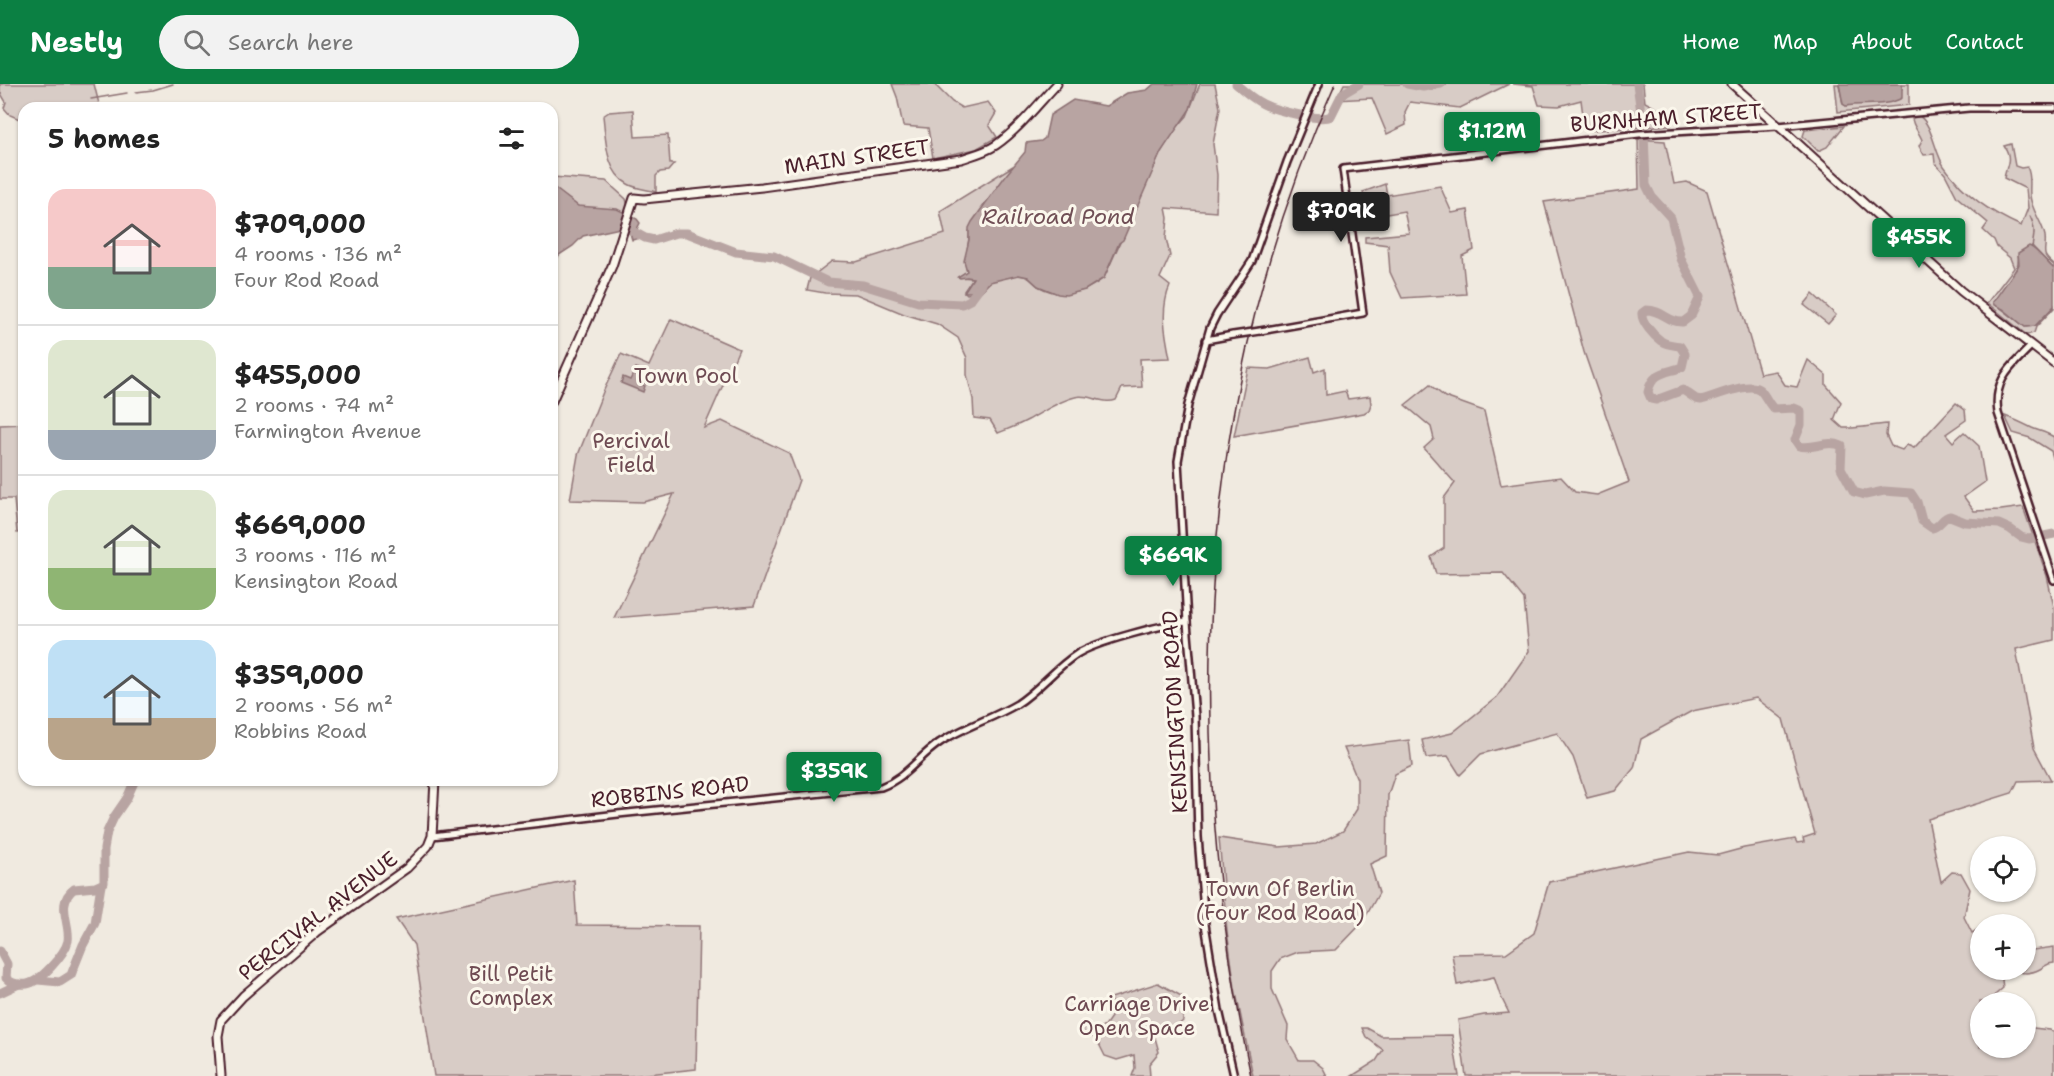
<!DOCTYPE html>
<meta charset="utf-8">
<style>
body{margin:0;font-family:"Shantell Sans",sans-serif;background:#f2f2f2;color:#222;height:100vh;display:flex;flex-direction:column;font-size:22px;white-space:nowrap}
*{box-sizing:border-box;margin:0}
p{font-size:20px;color:#767676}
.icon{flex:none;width:33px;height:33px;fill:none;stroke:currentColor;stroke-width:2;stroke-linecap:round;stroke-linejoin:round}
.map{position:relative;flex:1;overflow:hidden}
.sheet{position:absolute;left:18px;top:18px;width:540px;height:684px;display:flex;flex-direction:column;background:#fff;border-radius:18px;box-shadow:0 2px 4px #0004}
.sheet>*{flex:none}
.fabs{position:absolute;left:1970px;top:752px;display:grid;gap:12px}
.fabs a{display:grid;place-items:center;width:66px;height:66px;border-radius:50%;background:#fff;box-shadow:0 2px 4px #0004;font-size:30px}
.price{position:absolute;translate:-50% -51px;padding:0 14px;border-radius:6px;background:#0b8043;color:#fff;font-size:20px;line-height:39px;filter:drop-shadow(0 2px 3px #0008)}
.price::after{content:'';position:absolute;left:50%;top:36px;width:18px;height:14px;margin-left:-9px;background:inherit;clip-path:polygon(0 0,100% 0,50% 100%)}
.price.active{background:#222;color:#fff}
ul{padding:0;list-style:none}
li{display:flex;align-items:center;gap:18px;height:150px;padding:0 30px}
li+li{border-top:2px solid #e0e0e0}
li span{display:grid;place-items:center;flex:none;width:168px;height:120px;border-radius:18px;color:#555}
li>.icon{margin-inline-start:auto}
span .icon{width:72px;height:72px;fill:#fffc;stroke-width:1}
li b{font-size:26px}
h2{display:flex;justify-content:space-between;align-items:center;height:72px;padding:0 30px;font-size:26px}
header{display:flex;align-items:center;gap:36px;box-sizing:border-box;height:84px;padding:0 30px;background:#0b8043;color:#fff}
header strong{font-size:28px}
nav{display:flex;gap:33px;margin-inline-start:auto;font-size:21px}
.search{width:420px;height:54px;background:#f2f2f2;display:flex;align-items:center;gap:15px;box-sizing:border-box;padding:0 21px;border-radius:33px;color:#767676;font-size:22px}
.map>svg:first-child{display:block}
.green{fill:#d8ccc6;stroke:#917678;stroke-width:1.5}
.water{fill:#b8a4a2;stroke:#8c6f72;stroke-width:1.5}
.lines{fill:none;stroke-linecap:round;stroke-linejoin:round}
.stream{stroke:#8c6f72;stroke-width:1.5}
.river{stroke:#b8a4a2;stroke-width:9}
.minor-casing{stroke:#4a1f2b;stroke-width:10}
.major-casing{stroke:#4a1f2b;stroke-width:11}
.minor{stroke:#fbf7ec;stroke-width:5}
.major{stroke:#fbf7ec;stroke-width:7}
.rail{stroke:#4a1f2b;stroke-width:1.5}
.minor-bridge-casing{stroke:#4a1f2b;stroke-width:10;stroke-linecap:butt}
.minor-bridge{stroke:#fbf7ec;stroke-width:5}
.labels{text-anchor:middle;stroke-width:6;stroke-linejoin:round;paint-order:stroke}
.street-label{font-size:21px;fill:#4a1f2b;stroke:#fbf7ec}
.park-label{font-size:21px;fill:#6e4a52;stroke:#fbf7ec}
.water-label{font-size:22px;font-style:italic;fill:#704e55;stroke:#fbf7ec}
</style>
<header>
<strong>Nestly</strong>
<div class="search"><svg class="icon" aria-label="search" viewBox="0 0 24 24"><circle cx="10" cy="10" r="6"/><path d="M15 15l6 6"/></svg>Search here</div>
<nav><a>Home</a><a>Map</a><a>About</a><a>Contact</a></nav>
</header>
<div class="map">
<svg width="2054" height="992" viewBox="0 0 2054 992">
<rect width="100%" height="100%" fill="#f0eae0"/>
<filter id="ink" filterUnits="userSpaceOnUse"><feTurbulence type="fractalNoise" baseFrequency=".0167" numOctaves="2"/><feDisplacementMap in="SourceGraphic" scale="12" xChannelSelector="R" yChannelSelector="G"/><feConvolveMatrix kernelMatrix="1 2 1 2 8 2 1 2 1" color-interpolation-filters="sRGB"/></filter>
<g filter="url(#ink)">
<g class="green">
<path d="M0,0h94l5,20 -1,4h-74v13l-14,-6 -6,-7 2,-6 -6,-10z"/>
<path d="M892,0h42l18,18 10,6 26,-6 8,11 -7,12 8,12 -21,12 -43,9 -5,-30 -25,-2 -6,-29z"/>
<path d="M1200,0h15l5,24 -7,36 4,31 -1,37 -50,-4 2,10 -2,20 4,18 -10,22 10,8c-10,23 -5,48 0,72l-30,1 2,28 -20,1 -6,12c-14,5 -27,-7 -41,-3 -17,4 -32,15 -47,23 -9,5 -20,9 -30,13l-8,-13 -16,-2 -1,-19 -6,-24v-17l-9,-20 -21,-14 -33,-10 -48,-20 -31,-1 -18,-3 3,-12 22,-17 24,1 89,-28 -5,-23 73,-45 -44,65c1,16 -6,24 -2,40l-9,6 15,1 -9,13 3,3 13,-2c4,-3 6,-8 10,-10 7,-5 30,-9 37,-5 4,2 7,6 11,9 23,13 46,8 66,-8l57,-126 13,-21 13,-15z"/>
<path d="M1344,0h165l-49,24 -50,-6 -5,10 1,13 -19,9 -15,-36 -36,2z"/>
<path d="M1513,0h130l2,18 13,7 13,16 -86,6 -4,-31 -22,6 -20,-1 -6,-19z"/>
<path d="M1835,0h4l4,20 3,2 56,-17v-5h7v21l-71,7z"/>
<path d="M633,26l2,27 33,-2 2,29h4l-6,7 -8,1 -4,4v16c-9,-3 -20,-3 -28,-8 -23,-12 -22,-45 -25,-68l6,-4z"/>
<path d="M1919,32c13,7 16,38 25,50 20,29 46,46 77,60l7,-18 -2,-19 -22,-11c2,-12 9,-19 0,-32l7,-2 4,22 6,2 6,-1c5,9 2,19 3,28 1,15 12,26 15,41 2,16 -6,17 9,29v4l-22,-23 -14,9c3,15 -15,36 -25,47l32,25 10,-1 19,-20v2l-18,19 -2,6 -7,2 -4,-3 -36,-29 27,-35 -4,-10 -13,-11 -3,-7 -11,-10 5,-7 -31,-26 -12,-23 -10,-11 -1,-9 -10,1 -5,-9 3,-6c-3,-8 -10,-15 -10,-22z"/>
<path d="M1844,42l-17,21 -9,4 -15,-15 2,-6z"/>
<path d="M1638,55l27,2 9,43 13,-2 20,9 53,183 16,-3 9,14 12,2 11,-27 18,15v10l15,17 -7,18 9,8c15,1 29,-3 44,-4l-1,11 5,11 11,4 5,-5 7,3 42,-45 9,7 1,10 -20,14 7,8 11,-10 15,14 6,36 -21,15 10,14 27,-1 22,-3 24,69 7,31v33l-38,9 18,99 17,32 -33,1 -6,12 -84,26 13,63 11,-10 9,1 9,16 -6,28 8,16 8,-5v41h45v-18l29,-4v16c-7,0 -8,3 -14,6 -11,6 -19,4 -31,1l-7,10 1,8 -9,8 -1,6h-13v45h45v-20l25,3 4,3v43h-588l-8,-56 26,-5 25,-2 -9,-18 -6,-18 -37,8 -5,-31 54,-1 28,-20 15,-51 140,-30 29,3 26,-7 51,-9 2,4 7,-1 -1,-4 12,-4 -32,-115 -27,-21 -64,13 -51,28 -7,29 -19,23 -28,7 -14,-41 -16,-24 -76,21 -21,21 -12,-19 -22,2 -4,-18 30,-7 45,-36 32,-46 -5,-52 -21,-26 -67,1 -5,-17 13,-9v-50l11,-15 -31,-35 10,-9 -3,-12 -26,-22 25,-20 15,12 39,14 17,74 60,-8 14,15 22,3 32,-13 -45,-130 -40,-150 95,-13z"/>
<path d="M552,93l54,4 20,18 2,7 -3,7 -43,-4 -30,-22z"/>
<path d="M1385,100l2,11 53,-9 12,27 16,-3 6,40 -12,6 4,38 -64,4 -12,-26 -2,-27 -23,-3v-5l44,-4 -5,-22 -47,8 -1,-12 9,-2 -2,-13z"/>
<path d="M1813,210l23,21 -8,9 -24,-19z"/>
<path d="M671,235l68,30 -35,79 18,-7 67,32 10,27 -45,126 -140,12 60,-124 -31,8 -73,-2 8,-45 25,-63 18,-38 28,12z"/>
<path d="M1310,273l4,15 11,-4 1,27 19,-4 3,8 22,-3 1,8 -2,6 -5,3 -130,23 14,-68 22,1z"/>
<path d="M2005,332c9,3 17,7 27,12 7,3 14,4 22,9v24l-3,-10 -21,-13 -17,-5z"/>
<path d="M24,340v108l-7,1 -3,-34h-14v-74z"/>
<path d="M1409,656l3,26 -17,8 -7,21 -1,61 -17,8 9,29 -17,30 -26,27 -38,2 -18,7 -8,12v18l16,37 -1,13 12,21h14l10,8 4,8h-74l-18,-88 -8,-57 -8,-93 60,9 37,-3 27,-13 14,-22v-30l-13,-31z"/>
<path d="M574,796l3,45 122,1 -3,143 -67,7h-195l-20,-131 -18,-26z"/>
<path d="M1158,899l25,14v24l-7,6 -9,-2 -13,9 5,18 -10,12 1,12h-18l3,-8 -1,-13 -17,5 -12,-4 -9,-18 -13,-5v-7l21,1 7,-10v-19z"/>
<path d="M1362,944h5l14,8 71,-1 7,41h-107l24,-15 7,-11 -17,-13z"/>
</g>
<g class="water">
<path d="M1154,0h43l-7,25 -29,43 -38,88 -4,3 -15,35 -19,12 -19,5 -8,-1 -20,-8 -10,-9 -9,-2 -29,7 -10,10h-16l9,-14 -6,-1 -7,1 -2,-1 9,-6 -3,-10 5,-21v-12l3,-6 34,-47 19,-23 1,-9 15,-2 4,-3 5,-23 23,-15 33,6 21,-13 20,-3z"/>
<path d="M1839,0h63v14c-16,9 -38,5 -56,8l-3,-2z"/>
<path d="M552,102l26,20 39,3 20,10 3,4 -4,8 1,8 -5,1 -2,-7 -10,-5 -37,8 -10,10 -14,9 -7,13z"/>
<path d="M2029,162c7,2 18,17 25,23v37l-19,20 -10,1 -22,-18 -9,-4 -1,-3 24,-34 2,-4 -1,-11z"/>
<path d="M636,284l15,7 -4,9 -8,-3v2l6,3 -2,6 -22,-9 2,-6 7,3z"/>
</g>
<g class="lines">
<g class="stream">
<path d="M136,8l17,-2 20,-6"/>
<path d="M91,15l36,-6"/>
<path d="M2030,132c6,12 4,20 2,31"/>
</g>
<g class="river">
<path d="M1236,0c9,8 17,15 27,20 12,6 57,18 68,12l11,-22 17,-10"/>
<path d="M1407,0l16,3 18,-3"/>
<path d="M1637,0l7,49 2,52 6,12 19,21 10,41 19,38 -9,19 -8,6c-15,1 -20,-12 -37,-12l-4,3c-1,9 12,23 19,28 6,4 13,4 19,5l5,8 -3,13c-14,6 -30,4 -34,25l3,7 5,1 27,-10 13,9 5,1c13,-3 49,-20 59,-10 6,6 8,14 14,19l20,-1 7,3v14l-6,15 4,6c15,4 28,-7 43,0l-1,22 13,24 11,3 19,-4 27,2 6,9 5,19 10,7c8,-1 10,-11 18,-12l15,6 34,2 11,5 11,8 8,2 25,-5"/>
<path d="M625,143l20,11 9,2 22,-7h11l49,19 38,4 54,26 35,3 55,17 44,2 8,-4 12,-16"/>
<path d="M0,867l7,13 -1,14c5,6 13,7 21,6 13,-2 38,-30 41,-43 3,-17 -13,-38 6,-52l21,-2 9,-4v-34l3,-17 7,-15 13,-19 8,-18"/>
<path d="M38,896l22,2 11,-7 12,-30 12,-22 6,-38"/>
<path d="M0,909l19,-9"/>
</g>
<g class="minor-casing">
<g id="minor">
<path d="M1260,247l103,-18 -20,-144 296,-35 139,-8 191,-18h85"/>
<path d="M1206,256l27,-5"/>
<path d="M2031,262c-21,22 -38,34 -33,67l56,167"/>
<path d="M432,752l186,-22 263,-27c26,-10 36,-29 58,-44 24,-16 53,-24 78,-39 22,-14 38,-36 60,-50 18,-12 87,-30 110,-32"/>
<path d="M1234,992l-15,-66 -14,-86 -7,-87 -3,-121 -8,-94 -9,-161 10,-56 22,-77 7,-14 35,-53 35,-99 32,-78"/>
</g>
</g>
<g class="major-casing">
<g id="major">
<path d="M1732,0l229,207 93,72"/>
<path d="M552,317l60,-135 22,-68 10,1 118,-12 199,-28c12,-4 25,-7 35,-14 23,-16 42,-41 61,-61"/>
<path d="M221,992l-3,-40 3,-16 22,-24 74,-64 90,-64 21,-22 4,-10 3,-56"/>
</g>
</g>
<use href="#minor" class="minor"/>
<use href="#major" class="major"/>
<path class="rail" d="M1251,992c-70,-331 -57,-681 84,-992"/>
<g class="minor-bridge-casing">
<path id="minor-bridge" d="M1233,251l27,-4"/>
</g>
<use href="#minor-bridge" class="minor-bridge"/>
</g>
</g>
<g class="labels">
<g class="street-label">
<text transform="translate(1666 34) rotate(-4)" y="7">BURNHAM STREET</text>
<text transform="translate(857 73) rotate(-8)" y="7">MAIN STREET</text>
<text transform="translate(1175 628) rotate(-93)" y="7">KENSINGTON ROAD</text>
<text transform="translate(670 708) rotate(-6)" y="7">ROBBINS ROAD</text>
<text transform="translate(318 832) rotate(-38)" y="7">PERCIVAL AVENUE</text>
</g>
<g class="park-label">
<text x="686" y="299">Town Pool</text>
<text x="631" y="364">Percival<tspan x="631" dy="24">Field</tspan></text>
<text x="1280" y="812">Town Of Berlin<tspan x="1280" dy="24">(Four Rod Road)</tspan></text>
<text x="511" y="897">Bill Petit<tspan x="511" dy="24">Complex</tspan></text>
<text x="1137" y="927">Carriage Drive<tspan x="1137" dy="24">Open Space</tspan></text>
</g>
<g class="water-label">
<text x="1058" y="140">Railroad Pond</text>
</g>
</g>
</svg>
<div class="fabs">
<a><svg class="icon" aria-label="locate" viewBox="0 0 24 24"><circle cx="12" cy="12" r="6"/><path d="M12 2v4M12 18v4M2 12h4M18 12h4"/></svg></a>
<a>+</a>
<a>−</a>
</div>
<b class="price" style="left:1492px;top:79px">$1.12M</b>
<b class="price active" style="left:1341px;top:159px">$709K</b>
<b class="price" style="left:1919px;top:185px">$455K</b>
<b class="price" style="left:1173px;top:503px">$669K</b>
<b class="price" style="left:834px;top:719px">$359K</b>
<section class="sheet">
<h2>5 homes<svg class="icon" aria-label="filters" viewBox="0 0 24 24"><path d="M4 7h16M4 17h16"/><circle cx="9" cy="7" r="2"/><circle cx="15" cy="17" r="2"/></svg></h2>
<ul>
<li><span style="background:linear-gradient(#f6c9c9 65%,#7fa58c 0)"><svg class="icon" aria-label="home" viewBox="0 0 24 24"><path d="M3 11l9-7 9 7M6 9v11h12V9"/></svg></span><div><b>$709,000</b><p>4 rooms · 136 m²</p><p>Four Rod Road</p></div></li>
<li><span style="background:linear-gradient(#dfe7d0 75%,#9aa5b1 0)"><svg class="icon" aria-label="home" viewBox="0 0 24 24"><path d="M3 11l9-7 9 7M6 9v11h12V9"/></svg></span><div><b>$455,000</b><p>2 rooms · 74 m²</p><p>Farmington Avenue</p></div></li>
<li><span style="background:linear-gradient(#dfe7d0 65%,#8fb573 0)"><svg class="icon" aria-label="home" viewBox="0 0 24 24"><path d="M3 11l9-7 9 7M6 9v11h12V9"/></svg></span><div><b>$669,000</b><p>3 rooms · 116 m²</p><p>Kensington Road</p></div></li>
<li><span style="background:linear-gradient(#bfe0f5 65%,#b9a48a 0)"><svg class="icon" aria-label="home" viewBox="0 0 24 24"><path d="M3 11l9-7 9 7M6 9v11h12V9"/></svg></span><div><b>$359,000</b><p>2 rooms · 56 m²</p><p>Robbins Road</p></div></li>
</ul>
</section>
</div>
